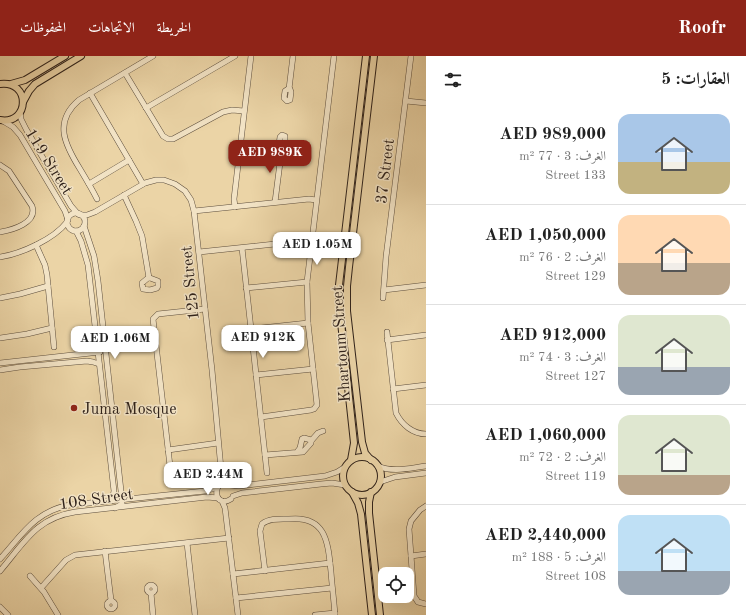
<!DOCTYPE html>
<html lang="ar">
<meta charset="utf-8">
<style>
body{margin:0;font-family:"Old Standard TT",Amiri,serif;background:#f2f2f2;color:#222;direction:rtl;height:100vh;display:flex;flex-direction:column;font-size:15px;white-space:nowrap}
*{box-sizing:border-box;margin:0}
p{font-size:13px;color:#767676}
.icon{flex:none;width:22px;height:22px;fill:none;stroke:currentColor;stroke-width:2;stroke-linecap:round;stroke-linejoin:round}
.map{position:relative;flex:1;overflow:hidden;direction:ltr}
.sheet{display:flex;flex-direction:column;background:#fff;width:320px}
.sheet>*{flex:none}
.controls{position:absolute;left:378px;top:511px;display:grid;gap:8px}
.controls a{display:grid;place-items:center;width:36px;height:36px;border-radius:8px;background:#fff;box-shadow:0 4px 16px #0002;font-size:20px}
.price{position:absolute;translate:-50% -34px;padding:0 9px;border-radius:8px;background:#fff;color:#222;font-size:13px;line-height:26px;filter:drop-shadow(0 1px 2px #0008)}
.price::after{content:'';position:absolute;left:50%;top:24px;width:12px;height:9px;margin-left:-6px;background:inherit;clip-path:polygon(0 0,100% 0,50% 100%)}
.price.selected{background:#8f2418;color:#fff}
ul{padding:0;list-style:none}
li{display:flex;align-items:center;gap:12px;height:100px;padding:0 16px}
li+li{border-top:1px solid #e0e0e0}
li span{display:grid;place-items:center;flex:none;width:112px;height:80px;border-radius:12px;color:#555}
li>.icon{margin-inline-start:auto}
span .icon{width:48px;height:48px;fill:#fffc;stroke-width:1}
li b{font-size:17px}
h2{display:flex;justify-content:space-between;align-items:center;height:48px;padding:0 16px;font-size:17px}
header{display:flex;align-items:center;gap:24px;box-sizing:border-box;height:56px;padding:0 20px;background:#8f2418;color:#fff}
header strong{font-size:19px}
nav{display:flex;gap:22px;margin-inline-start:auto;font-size:14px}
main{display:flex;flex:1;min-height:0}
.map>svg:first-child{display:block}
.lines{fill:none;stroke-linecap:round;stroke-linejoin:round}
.minor-casing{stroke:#5d4e3d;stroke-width:6}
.major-casing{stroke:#2e211a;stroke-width:8}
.minor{stroke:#f2e3c5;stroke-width:5}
.major{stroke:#ebd4a6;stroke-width:6}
.poi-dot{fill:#8f2418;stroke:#f2e3c5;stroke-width:1.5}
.labels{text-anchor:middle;stroke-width:3;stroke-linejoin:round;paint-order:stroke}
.street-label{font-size:16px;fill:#2e211a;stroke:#f2e3c5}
.poi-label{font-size:16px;fill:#2e211a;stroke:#f2e3c5;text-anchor:start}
</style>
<header>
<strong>Roofr</strong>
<nav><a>الخريطة</a><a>الاتجاهات</a><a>المحفوظات</a></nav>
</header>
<main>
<section class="sheet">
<h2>العقارات: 5<svg class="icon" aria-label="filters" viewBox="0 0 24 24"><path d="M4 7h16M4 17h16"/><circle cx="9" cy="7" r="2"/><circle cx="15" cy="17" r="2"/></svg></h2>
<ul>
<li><span style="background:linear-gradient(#a9c7e8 60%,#c2b280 0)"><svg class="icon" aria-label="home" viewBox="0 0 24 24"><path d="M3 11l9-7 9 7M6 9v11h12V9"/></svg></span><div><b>AED 989,000</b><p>الغرف: 3 · 77 m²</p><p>133 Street</p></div></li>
<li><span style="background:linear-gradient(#ffd9b3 60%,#b9a48a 0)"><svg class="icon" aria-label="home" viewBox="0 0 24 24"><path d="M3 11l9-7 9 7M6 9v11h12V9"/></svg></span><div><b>AED 1,050,000</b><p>الغرف: 2 · 76 m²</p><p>129 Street</p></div></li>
<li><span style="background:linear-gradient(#dfe7d0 65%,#9aa5b1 0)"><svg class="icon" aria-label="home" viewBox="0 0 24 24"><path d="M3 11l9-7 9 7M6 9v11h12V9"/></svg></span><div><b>AED 912,000</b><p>الغرف: 3 · 74 m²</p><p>127 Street</p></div></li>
<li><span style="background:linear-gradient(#dfe7d0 75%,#b9a48a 0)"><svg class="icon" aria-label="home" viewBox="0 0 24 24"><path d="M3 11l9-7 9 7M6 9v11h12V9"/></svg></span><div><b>AED 1,060,000</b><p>الغرف: 2 · 72 m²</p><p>119 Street</p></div></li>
<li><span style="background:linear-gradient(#bfe0f5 70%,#9aa5b1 0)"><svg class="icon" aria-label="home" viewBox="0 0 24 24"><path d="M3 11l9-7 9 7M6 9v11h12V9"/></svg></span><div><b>AED 2,440,000</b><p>الغرف: 5 · 188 m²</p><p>108 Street</p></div></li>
</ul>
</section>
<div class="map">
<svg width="426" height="559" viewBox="0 0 426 559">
<rect width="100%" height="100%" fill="#ebd4a6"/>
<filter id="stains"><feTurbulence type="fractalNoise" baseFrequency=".005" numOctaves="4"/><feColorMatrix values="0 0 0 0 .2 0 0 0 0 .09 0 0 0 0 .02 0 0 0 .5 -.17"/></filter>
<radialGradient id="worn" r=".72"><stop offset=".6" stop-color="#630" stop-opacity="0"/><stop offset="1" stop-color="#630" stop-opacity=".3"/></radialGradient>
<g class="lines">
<g class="minor-casing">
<g id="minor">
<path d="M125,17l38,63 5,3h5l50,-27 9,-2 12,1"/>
<path d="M288,33h2l1,3 -1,8 -3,1 -3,-3 1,-7z"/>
<path d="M289,33l4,-33"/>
<path d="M90,37l53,91"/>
<path d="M406,45l20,2"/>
<path d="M146,52l89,-52"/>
<path d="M20,56l1,7 5,10 45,77 7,8"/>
<path d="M3,65l10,6 7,8 45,76 3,9"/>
<path d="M282,79l3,1v9l-3,2 -3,-3 1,-7z"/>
<path d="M0,109l9,6 23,35c6,17 -20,24 -32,26"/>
<path d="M89,128l40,-24"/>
<path d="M124,139l12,26 6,15 7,42"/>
<path d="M97,143c-5,-10 -11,-20 -17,-30 -15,-24 -27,-47 -1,-69l74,-44"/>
<path d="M275,146l7,-55"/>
<path d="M235,151l-1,-8 17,-143"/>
<path d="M194,155l115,-12 7,1"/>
<circle cx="76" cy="166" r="9"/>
<path d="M80,159h7l8,-3 50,-29 11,-3h8l11,4 10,7 6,9 3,11 18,159 9,99 1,6 7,9"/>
<path d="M84,170l10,30 4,25 24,219v4l-7,4"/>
<path d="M76,175l5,10 7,24 26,226 -1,5 -2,5"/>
<path d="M36,189l9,20 2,10 7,72"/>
<path d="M242,192l25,225"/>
<path d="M199,196l113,-12"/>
<path d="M0,201c21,-3 54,-18 67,-35"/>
<path d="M148,222h2l8,3v5l-1,2 -7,2 -7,-1 -1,-6z"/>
<path d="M246,232l61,-6"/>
<path d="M384,234l42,-5"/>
<path d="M0,242l20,-4 28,-8"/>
<path d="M383,242l3,-41 25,-201"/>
<path d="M251,273l57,-6"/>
<path d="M387,276l9,81c6,12 17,21 30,21"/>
<path d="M0,282l27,-4 25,-6"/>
<path d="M387,284l39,-5"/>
<path d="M0,307l100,-11"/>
<path d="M0,314l20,-3 67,-6 6,1 6,2"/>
<path d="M256,319l57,-6"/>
<path d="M393,333l33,-4"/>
<path d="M261,361l50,-7 3,-1 3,-4 -9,-82 -1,-41 27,-226"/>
<path d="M311,385l7,-8 5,-2"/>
<path d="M168,394l50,-7"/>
<path d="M265,399l38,-3 8,-9v-3l-7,-2 -2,1 -2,9 -3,4"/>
<path d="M170,410l-17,-147 5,-5 47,-5"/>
<path d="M378,410c15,7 32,2 48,0"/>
<path d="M222,419c-2,7 -11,22 0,26 3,1 6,0 9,-2"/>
<path d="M380,426l15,-5 31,-4"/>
<path d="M230,429l9,1 86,-10 12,-4 8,-5"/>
<path d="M233,440l9,-3 79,-9 11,-1 13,2"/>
<path d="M222,445l3,7 13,107"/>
<path d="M426,450l-6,4 -9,11 -2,8 5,67 4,6 8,2"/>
<path d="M187,487l8,72"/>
<path d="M105,495l6,49"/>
<path d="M411,500l15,-2"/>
<path d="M0,503c22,-24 35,-48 70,-54l135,-14 13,-4"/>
<path d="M0,515c24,-28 36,-53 75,-59l132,-15 11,1"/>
<path d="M265,515l-5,-40 2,-7c7,-6 18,-5 27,-5 38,-4 39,25 42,53 1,14 3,29 4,43"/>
<path d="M233,518l97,-11"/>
<path d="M30,520l14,16 14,23"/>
<circle cx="151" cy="533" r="4"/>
<path d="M41,532l25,-28 9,-5 154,-17"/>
<path d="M151,537l2,22"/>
<path d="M236,542l96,-10"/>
<circle cx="111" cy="549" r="4"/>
<path d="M0,551l8,8"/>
<path d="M315,559l20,-2"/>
</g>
</g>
<g class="major-casing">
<g id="major">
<path d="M0,28c31,-4 30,41 0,36"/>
<path d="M11,28l14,-4 40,-24"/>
<path d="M23,46l6,-11 6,-7 46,-28"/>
<circle cx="362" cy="420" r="19"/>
<path d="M351,404l3,-17 -14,-130 -1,-28 27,-229"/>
<path d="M371,404l-6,-7 -3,-11 -15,-131v-25l2,-19 25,-211"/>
<path d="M352,436l6,11 3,11 11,101"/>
<path d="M371,436l-2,10v11l11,102"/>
</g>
</g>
<use href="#minor" class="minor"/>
<use href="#major" class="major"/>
</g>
<circle class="poi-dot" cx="74" cy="352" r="4"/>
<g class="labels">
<g class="street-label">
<text transform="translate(50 105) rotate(58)" y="6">119 Street</text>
<text transform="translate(384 115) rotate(-83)" y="6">37 Street</text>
<text transform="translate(189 227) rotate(-96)" y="6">125 Street</text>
<text transform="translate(340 288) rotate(-94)" y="6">Khartoum Street</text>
<text transform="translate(96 442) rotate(-8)" y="6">108 Street</text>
</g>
<g class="poi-label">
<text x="82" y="358">Juma Mosque</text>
</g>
</g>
<rect width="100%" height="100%" filter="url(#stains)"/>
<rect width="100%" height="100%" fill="url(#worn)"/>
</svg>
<div class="controls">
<a><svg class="icon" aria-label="locate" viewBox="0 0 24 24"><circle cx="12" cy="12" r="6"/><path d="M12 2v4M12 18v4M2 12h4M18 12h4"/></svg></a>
</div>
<b class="price selected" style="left:270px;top:118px">AED 989K</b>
<b class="price" style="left:317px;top:210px">AED 1.05M</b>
<b class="price" style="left:263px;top:303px">AED 912K</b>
<b class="price" style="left:115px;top:304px">AED 1.06M</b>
<b class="price" style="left:208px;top:440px">AED 2.44M</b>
</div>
</main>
